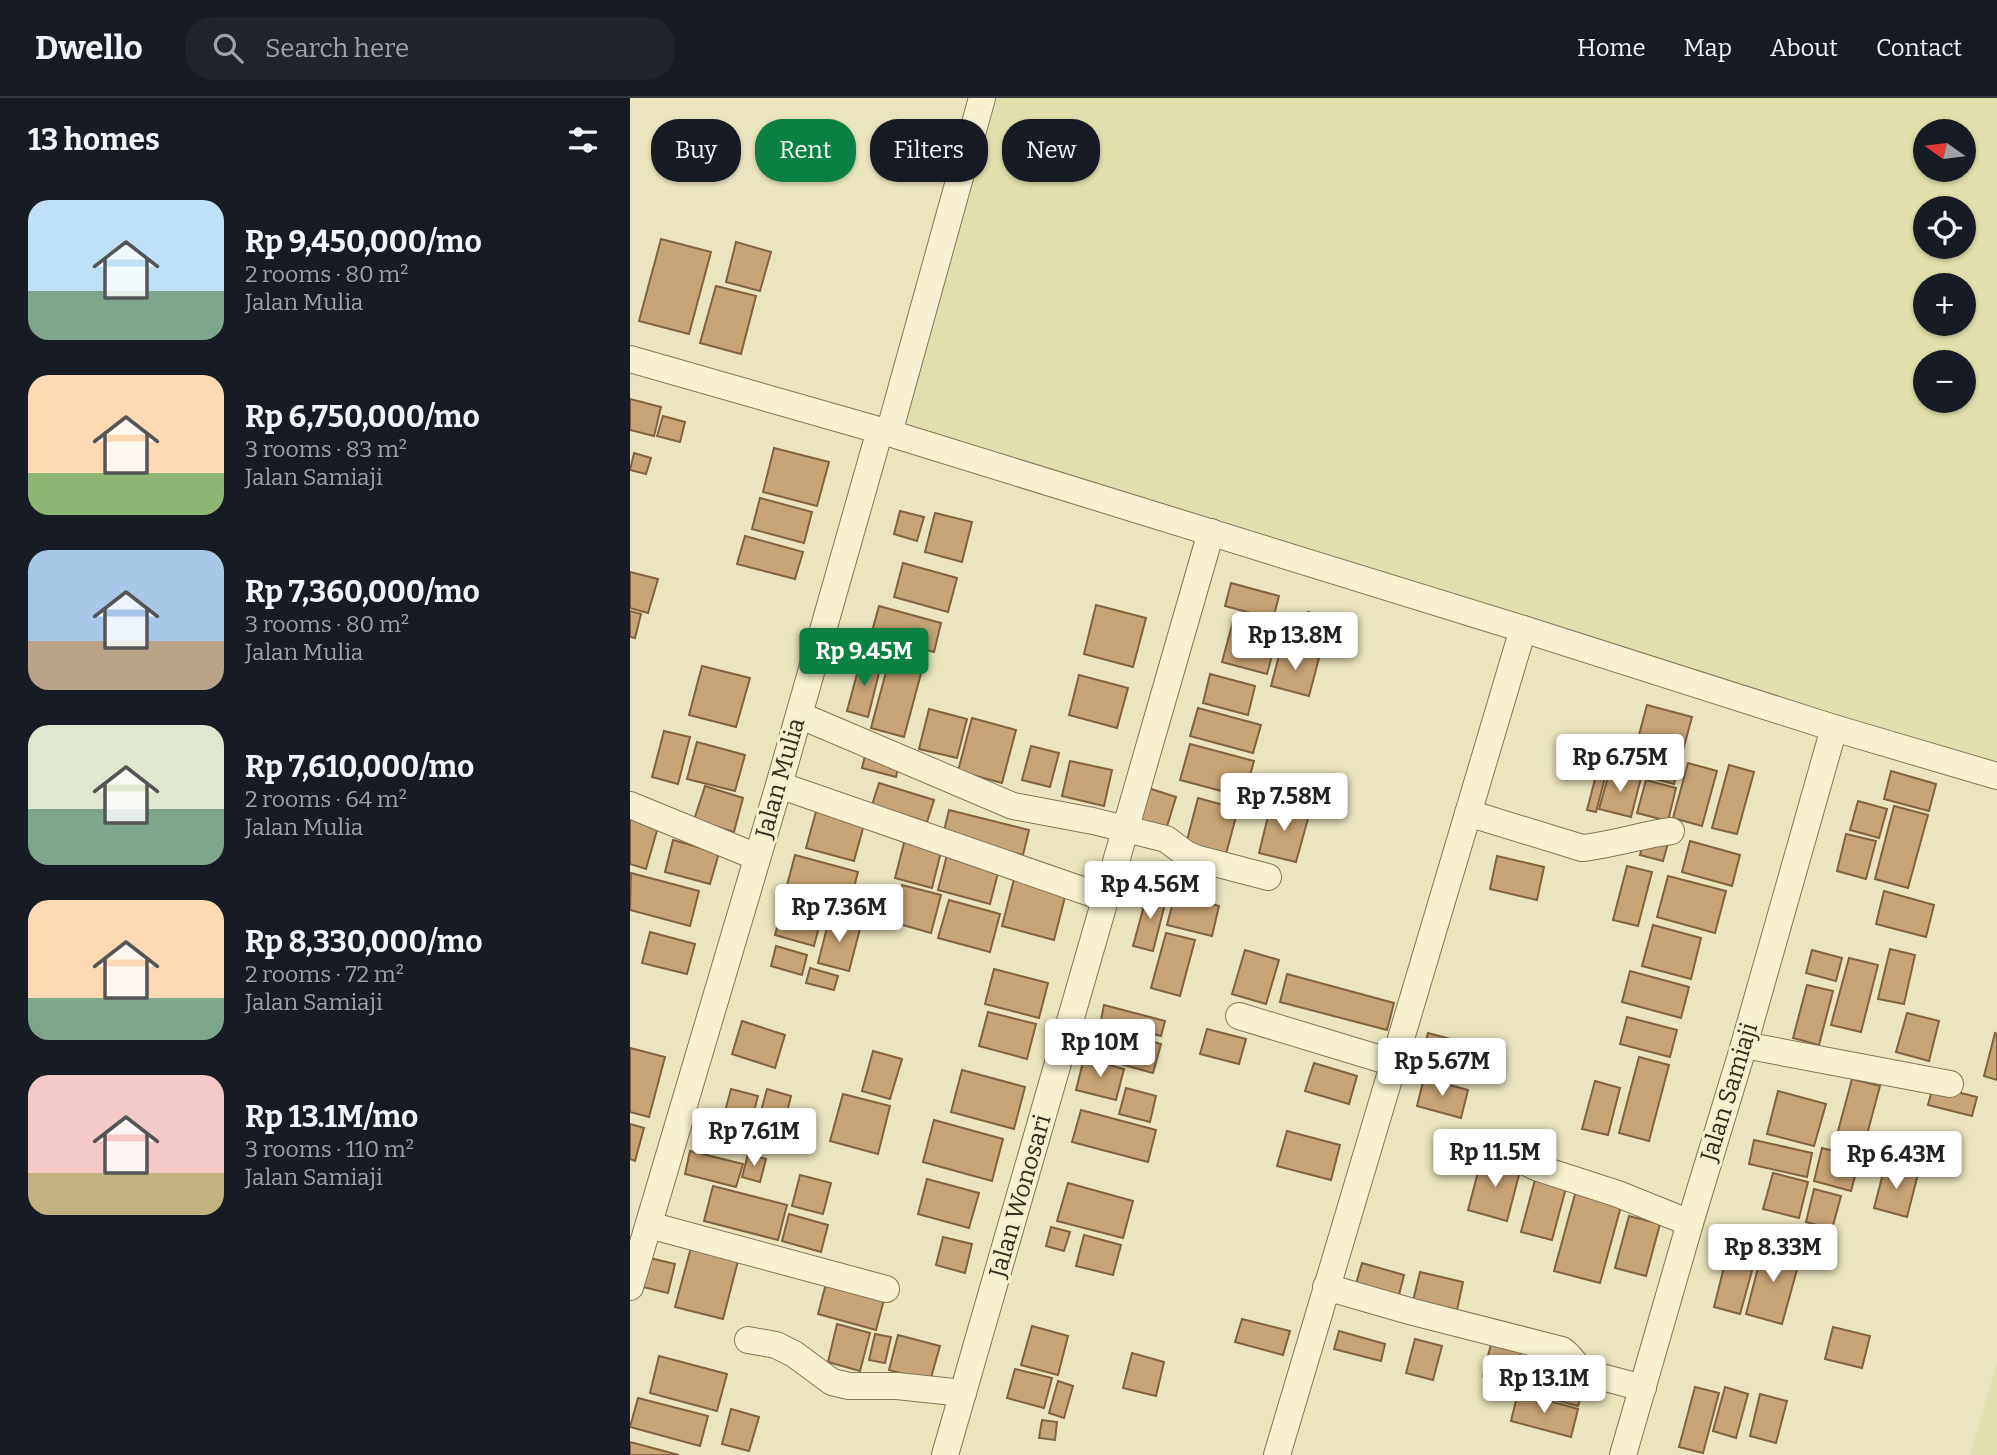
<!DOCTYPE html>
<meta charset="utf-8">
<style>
body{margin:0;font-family:Bitter,serif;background:#20242c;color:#f1f3f6;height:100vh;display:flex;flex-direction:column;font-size:26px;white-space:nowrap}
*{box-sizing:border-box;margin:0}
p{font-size:23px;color:#9ea1a6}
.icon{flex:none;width:38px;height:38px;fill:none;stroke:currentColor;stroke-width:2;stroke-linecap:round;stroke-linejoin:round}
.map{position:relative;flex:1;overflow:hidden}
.sheet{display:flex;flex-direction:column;background:#171b24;width:630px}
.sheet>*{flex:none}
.top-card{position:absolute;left:21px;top:21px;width:665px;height:63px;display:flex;gap:14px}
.needle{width:46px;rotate:284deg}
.fabs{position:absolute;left:1283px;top:21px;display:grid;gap:14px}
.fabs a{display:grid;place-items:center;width:63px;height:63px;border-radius:50%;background:#171b24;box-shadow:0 2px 5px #0004;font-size:35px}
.price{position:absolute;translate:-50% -60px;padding:0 16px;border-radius:7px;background:#fff;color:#222;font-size:23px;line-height:46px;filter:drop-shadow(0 2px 4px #0008)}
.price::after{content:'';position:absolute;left:50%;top:42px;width:21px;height:16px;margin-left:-10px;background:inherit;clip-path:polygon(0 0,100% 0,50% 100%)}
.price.on{background:#0b8043;color:#fff}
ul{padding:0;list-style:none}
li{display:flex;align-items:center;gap:21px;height:175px;padding:0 28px}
li span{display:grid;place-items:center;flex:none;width:196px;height:140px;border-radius:21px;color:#555}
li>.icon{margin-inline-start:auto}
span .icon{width:84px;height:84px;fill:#fffc;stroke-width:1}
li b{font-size:30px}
h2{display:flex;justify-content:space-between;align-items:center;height:84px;padding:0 28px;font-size:30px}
.pill{padding:0 24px;border-radius:28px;background:#171b24;box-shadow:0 2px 5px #0004;font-size:24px;line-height:63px}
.pill.on{background:#0b8043;color:#fff}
header{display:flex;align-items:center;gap:42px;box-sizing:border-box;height:98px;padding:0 35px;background:#171b24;border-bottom:2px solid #363941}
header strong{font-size:33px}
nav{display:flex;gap:38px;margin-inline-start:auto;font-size:24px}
.search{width:490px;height:63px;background:#20242c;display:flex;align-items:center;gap:18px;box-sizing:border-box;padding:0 24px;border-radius:28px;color:#9ea1a6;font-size:26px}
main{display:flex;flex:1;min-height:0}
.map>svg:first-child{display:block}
.farmland{fill:#e1e0ac;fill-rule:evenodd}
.building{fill:#c8a576;stroke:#81633f;stroke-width:2}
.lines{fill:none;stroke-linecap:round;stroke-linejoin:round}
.street-casing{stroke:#837658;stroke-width:28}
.street{stroke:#f7f1d1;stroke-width:26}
.labels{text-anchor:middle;stroke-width:6;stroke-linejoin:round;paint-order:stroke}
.street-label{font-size:24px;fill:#332b1c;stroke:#f3eece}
</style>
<header>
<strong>Dwello</strong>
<div class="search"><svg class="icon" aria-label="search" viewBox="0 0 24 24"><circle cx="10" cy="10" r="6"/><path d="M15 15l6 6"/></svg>Search here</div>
<nav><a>Home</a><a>Map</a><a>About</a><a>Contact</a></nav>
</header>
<main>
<section class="sheet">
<h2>13 homes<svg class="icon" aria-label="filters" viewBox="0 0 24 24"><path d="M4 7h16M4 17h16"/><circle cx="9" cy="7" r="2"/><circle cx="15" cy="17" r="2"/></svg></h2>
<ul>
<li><span style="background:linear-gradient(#bfe0f5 65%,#7fa58c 0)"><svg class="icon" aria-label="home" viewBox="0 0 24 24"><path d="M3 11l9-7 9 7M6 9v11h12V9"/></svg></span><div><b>Rp 9,450,000/mo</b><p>2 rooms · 80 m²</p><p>Jalan Mulia</p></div></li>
<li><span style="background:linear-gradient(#ffd9b3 70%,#8fb573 0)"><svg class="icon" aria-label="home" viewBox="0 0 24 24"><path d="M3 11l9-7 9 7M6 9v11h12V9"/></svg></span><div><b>Rp 6,750,000/mo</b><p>3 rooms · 83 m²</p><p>Jalan Samiaji</p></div></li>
<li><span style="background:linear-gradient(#a9c7e8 65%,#b9a48a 0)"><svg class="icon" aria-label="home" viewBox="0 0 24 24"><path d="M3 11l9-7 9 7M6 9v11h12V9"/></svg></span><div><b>Rp 7,360,000/mo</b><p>3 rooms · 80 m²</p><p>Jalan Mulia</p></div></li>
<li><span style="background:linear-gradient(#dfe7d0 60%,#7fa58c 0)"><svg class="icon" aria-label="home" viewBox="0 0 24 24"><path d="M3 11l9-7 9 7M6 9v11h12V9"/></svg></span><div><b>Rp 7,610,000/mo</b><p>2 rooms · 64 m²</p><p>Jalan Mulia</p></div></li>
<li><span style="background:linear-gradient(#ffd9b3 70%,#7fa58c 0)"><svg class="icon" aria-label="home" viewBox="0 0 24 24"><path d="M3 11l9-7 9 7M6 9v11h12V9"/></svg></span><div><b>Rp 8,330,000/mo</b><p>2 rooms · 72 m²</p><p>Jalan Samiaji</p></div></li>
<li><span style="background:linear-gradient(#f6c9c9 70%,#c2b280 0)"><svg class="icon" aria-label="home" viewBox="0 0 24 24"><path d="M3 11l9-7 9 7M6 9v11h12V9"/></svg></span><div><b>Rp 13.1M/mo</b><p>3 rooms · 110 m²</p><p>Jalan Samiaji</p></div></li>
</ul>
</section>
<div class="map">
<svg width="1367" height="1357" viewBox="0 0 1367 1357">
<rect width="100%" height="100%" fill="#ebe5bf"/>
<g class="farmland">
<path d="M367,0h1000v672l-1098,-325zM1295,33h39v39h-39zM1295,110h39v39h-39zM1295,187h39v39h-39zM1295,264h39v39h-39z"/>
<path d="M1367,1264v93h-27z"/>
</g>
<g class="building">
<path d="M31,141l50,13 -22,82 -50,-13z"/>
<path d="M106,144l35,10 -11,39 -34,-9z"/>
<path d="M86,188l40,10 -15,58 -41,-11z"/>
<path d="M0,301l31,8 -7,29 -24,-6z"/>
<path d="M33,318l22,6 -5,20 -23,-6z"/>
<path d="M144,350l55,14 -12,44 -54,-14z"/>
<path d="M4,355l17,5 -5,16 -16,-4z"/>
<path d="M130,400l52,14 -8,31 -52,-14z"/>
<path d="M270,413l24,6 -7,24 -23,-7z"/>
<path d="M305,415l37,9 -10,40 -37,-10z"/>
<path d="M115,438l58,16 -8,27 -58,-15z"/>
<path d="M273,465l54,15 -9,34 -54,-15z"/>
<path d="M0,474l28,7 -10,34 -18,-5z"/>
<path d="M601,485l48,13 -6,23 -48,-13z"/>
<path d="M466,507l50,13 -13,49 -49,-13z"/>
<path d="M249,508l62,17 -7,29 -63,-17z"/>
<path d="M0,513l11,3 -6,24 -5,-1z"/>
<path d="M678,514l35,9 -10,35 -34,-8z"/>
<path d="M605,516l45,12 -13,48 -45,-12z"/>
<path d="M651,550l38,10 -10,38 -38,-10z"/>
<path d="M260,559l33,9 -19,71 -33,-9z"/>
<path d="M231,561l20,6 -13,52 -21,-6z"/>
<path d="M72,568l48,12 -14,49 -47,-12z"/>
<path d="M580,576l45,12 -7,29 -45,-12z"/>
<path d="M449,577l49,13 -11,40 -48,-13z"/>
<path d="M1017,607l45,12 -18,67 -45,-12z"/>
<path d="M568,610l63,17 -8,28 -63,-17z"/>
<path d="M299,611l38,10 -10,39 -38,-9z"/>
<path d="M342,620l44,12 -14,53 -44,-12z"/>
<path d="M34,633l26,6 -12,47 -26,-7z"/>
<path d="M67,644l48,13 -10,36 -48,-12z"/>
<path d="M560,646l64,17 -10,36 -64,-17z"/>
<path d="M401,648l28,7 -9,34 -28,-7z"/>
<path d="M235,658l34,9 -3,12 -34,-9z"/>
<path d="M440,663l42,9 -8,36 -42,-10z"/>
<path d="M1058,665l29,8 -15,55 -29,-8z"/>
<path d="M1099,667l25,7 -17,62 -25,-6z"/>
<path d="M968,670l9,2 -11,42 -9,-2z"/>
<path d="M980,672l31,8 -10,39 -32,-8z"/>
<path d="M1261,673l45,13 -7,27 -45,-12z"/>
<path d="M1016,682l30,8 -8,33 -31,-8z"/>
<path d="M249,685l55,17 -7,22 -55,-17z"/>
<path d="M75,688l38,12 -9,34 -40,-12z"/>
<path d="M515,689l31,10 -11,36 -31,-11z"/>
<path d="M568,700l40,11 -12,45 -40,-10z"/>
<path d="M1228,703l29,8 -8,29 -29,-8z"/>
<path d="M641,706l38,11 -13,47 -37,-9z"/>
<path d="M1264,708l34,9 -20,73 -33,-9z"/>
<path d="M187,710l48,13 -11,40 -48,-13z"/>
<path d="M319,712l80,20 -6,25 -80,-20z"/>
<path d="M0,714l30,8 -14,49 -16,-5z"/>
<path d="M1216,736l30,7 -10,38 -29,-8z"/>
<path d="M1015,740l23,5 -5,18 -23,-6z"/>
<path d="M275,741l37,9 -10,40 -37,-10z"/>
<path d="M43,742l46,13 -9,31 -45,-12z"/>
<path d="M1060,743l50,14 -8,31 -50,-14z"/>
<path d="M318,753l52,14 -10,39 -52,-14z"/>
<path d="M165,757l63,17 -9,34 -63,-17z"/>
<path d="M867,758l47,11 -7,33 -47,-11z"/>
<path d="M997,768l25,6 -14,54 -25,-6z"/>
<path d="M1,775l68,18 -9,35 -60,-16z"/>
<path d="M1038,778l58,15 -11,42 -58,-16z"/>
<path d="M384,781l52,14 -12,47 -52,-14z"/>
<path d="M272,787l39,10 -10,38 -39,-11z"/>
<path d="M518,793l19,5 -14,55 -20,-5z"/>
<path d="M1254,793l50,14 -8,32 -50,-13z"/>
<path d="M545,796l44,12 -7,30 -45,-11z"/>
<path d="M319,802l51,14 -10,38 -52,-14z"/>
<path d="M151,815l39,10 -6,23 -39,-11z"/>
<path d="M200,818l31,9 -12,46 -31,-8z"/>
<path d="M1023,827l48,13 -10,41 -49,-13z"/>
<path d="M20,834l45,12 -8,30 -45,-11z"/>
<path d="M536,835l29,7 -15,56 -29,-8z"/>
<path d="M146,848l31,9 -5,20 -31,-9z"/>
<path d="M1260,851l25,6 -11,49 -26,-5z"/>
<path d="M615,852l34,10 -13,44 -34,-10z"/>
<path d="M1182,852l30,8 -6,23 -30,-8z"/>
<path d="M1219,860l29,7 -17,67 -30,-7z"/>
<path d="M180,870l28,8 -4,14 -28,-7z"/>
<path d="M364,871l54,14 -9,35 -54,-14z"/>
<path d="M1000,873l59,16 -8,31 -59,-16z"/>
<path d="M657,876l107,29 -7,27 -107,-28z"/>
<path d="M1177,887l26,6 -14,54 -26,-7z"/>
<path d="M474,907l61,16 -4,15 -60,-16z"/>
<path d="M358,914l48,12 -9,35 -48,-13z"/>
<path d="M1277,915l32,8 -10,40 -33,-9z"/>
<path d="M997,919l50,13 -7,27 -50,-13z"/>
<path d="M112,923l43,14 -10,33 -43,-14z"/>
<path d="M473,931l58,15 -8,29 -58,-16z"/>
<path d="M577,931l39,10 -7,25 -39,-10z"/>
<path d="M798,935l56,15 -8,30 -56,-14z"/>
<path d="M1365,935l2,1v46l-13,-4z"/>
<path d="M0,950l35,9 -16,60 -19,-5z"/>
<path d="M243,953l29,8 -12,40 -28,-8z"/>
<path d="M1009,959l30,8 -20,76 -30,-8z"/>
<path d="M454,960l40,11 -8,31 -40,-10z"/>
<path d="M684,965l43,13 -8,28 -44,-13z"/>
<path d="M332,972l63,17 -11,42 -63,-17z"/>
<path d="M794,980l44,12 -7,28 -44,-12z"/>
<path d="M1222,981l28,7 -18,67 -28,-7z"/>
<path d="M965,983l25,7 -12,47 -26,-6z"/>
<path d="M1303,988l44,11 -5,19 -44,-11z"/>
<path d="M496,990l30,8 -6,26 -31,-8z"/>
<path d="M101,991l27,7 -13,49 -27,-7z"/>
<path d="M137,991l24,7 -14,56 -25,-7z"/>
<path d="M1148,993l48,13 -12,42 -47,-12z"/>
<path d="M213,996l47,12 -12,48 -48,-13z"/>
<path d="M451,1012l75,20 -8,32 -76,-20z"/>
<path d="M304,1022l69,19 -11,42 -69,-19z"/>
<path d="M0,1026l14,4 -9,33 -5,-2z"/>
<path d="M657,1033l53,14 -9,35 -54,-14z"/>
<path d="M1124,1042l58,13 -5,24 -58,-13z"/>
<path d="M1192,1050l38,10 -9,33 -37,-10z"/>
<path d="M60,1053l53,13 -7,23 -51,-13z"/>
<path d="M118,1056l18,5 -6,23 -18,-5z"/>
<path d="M852,1059l39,10 -14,54 -39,-11z"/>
<path d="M1255,1068l33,8 -11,43 -33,-9z"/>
<path d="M1143,1075l35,9 -9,36 -36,-9z"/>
<path d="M170,1077l31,8 -8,31 -31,-8z"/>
<path d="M906,1078l31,8 -15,56 -31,-8z"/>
<path d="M297,1081l52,14 -10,35 -51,-14z"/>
<path d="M438,1085l65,18 -10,37 -66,-17z"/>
<path d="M83,1088l74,19 -9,35 -74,-19z"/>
<path d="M947,1089l46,12 -23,84 -46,-12z"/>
<path d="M1184,1091l27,7 -9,33 -26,-7z"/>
<path d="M159,1116l39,11 -7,27 -39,-11z"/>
<path d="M999,1118l31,8 -14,52 -31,-8z"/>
<path d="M421,1129l19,5 -6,19 -18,-5z"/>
<path d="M454,1137l37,10 -8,30 -37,-9z"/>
<path d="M1102,1137l28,7 -20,72 -26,-7z"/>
<path d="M313,1139l29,7 -7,29 -29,-8z"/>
<path d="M63,1142l47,13 -17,66 -48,-12z"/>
<path d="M1134,1147l37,10 -19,69 -36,-10z"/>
<path d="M20,1160l25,6 -7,29 -25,-6z"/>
<path d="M732,1165l42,12 -5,20 -43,-11z"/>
<path d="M790,1174l43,10 -7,33 -44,-10z"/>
<path d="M198,1178l58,16 -10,38 -58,-16z"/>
<path d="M612,1221l48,12 -7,24 -48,-13z"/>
<path d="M207,1226l33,9 -10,38 -32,-9z"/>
<path d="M402,1228l36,10 -10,39 -37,-10z"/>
<path d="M1203,1229l37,9 -8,32 -37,-9z"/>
<path d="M709,1233l46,13 -4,17 -47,-12z"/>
<path d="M245,1236l16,3 -6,26 -16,-3z"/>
<path d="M268,1237l42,11 -10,35 -41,-11z"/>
<path d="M863,1238l30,8 -10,40 -30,-8z"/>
<path d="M785,1241l27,7 -9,34 -27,-7z"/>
<path d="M502,1255l32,9 -8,34 -33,-8z"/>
<path d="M29,1258l68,18 -10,37 -67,-18z"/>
<path d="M904,1265l52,14 -8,29 -52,-14z"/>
<path d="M385,1271l37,9 -8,30 -37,-10z"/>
<path d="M428,1283l15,5 -9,32 -15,-5z"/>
<path d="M1065,1289l24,6 -16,60 -24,-6z"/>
<path d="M1095,1289l23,7 -12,44 -23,-7z"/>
<path d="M888,1294l60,17 -7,28 -60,-16z"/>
<path d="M1130,1296l27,7 -11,42 -26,-7z"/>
<path d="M8,1300l70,18 -8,30 -70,-19z"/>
<path d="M101,1311l28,8 -10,34 -27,-7z"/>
<path d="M412,1322l15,2 -2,18 -16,-2z"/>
<path d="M0,1344l49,13h-49z"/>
</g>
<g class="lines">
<g class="street-casing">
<g id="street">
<path d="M0,261l259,74 634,196 311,99 163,48"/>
<path d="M259,335l93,-335"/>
<path d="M169,617l214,91 80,15 73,18 20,15 9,4 73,19"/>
<path d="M149,687l326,113"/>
<path d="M0,707l127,52"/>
<path d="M838,715l114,35c30,-3 59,-13 89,-17"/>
<path d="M609,918l155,47"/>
<path d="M1114,947l206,39"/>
<path d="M872,1053l36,17 80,26 72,29"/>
<path d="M19,1127l237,64"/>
<path d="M0,1189l149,-502 101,-355"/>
<path d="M696,1189l87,25 149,38c9,6 13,15 21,22l60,16"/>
<path d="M118,1242l28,5 18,9 38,28 17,4h48l66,7"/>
<path d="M315,1357l266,-923"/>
<path d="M647,1357l246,-826"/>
<path d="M993,1357l67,-232 54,-178 90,-317"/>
</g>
</g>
<use href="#street" class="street"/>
</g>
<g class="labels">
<g class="street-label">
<text transform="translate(150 680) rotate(-74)" y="8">Jalan Mulia</text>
<text transform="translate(1099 994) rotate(-73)" y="8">Jalan Samiaji</text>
<text transform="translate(390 1098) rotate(-74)" y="8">Jalan Wonosari</text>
</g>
</g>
</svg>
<div class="fabs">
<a><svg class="needle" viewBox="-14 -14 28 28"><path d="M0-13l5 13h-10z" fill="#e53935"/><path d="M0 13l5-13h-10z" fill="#9ea1a6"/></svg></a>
<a><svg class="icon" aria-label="locate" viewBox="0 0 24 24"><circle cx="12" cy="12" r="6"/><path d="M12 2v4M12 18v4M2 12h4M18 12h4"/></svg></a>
<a>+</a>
<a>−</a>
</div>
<b class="price" style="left:665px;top:574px">Rp 13.8M</b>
<b class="price on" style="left:234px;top:590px">Rp 9.45M</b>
<b class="price" style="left:990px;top:696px">Rp 6.75M</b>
<b class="price" style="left:654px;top:735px">Rp 7.58M</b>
<b class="price" style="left:520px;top:823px">Rp 4.56M</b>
<b class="price" style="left:209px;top:846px">Rp 7.36M</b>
<b class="price" style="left:470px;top:981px">Rp 10M</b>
<b class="price" style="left:812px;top:1000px">Rp 5.67M</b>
<b class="price" style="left:124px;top:1070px">Rp 7.61M</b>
<b class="price" style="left:865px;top:1091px">Rp 11.5M</b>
<b class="price" style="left:1266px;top:1093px">Rp 6.43M</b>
<b class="price" style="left:1143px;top:1186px">Rp 8.33M</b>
<b class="price" style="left:914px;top:1317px">Rp 13.1M</b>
<div class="top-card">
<a class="pill">Buy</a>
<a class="pill on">Rent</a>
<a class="pill">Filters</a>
<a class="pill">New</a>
</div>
</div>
</main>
